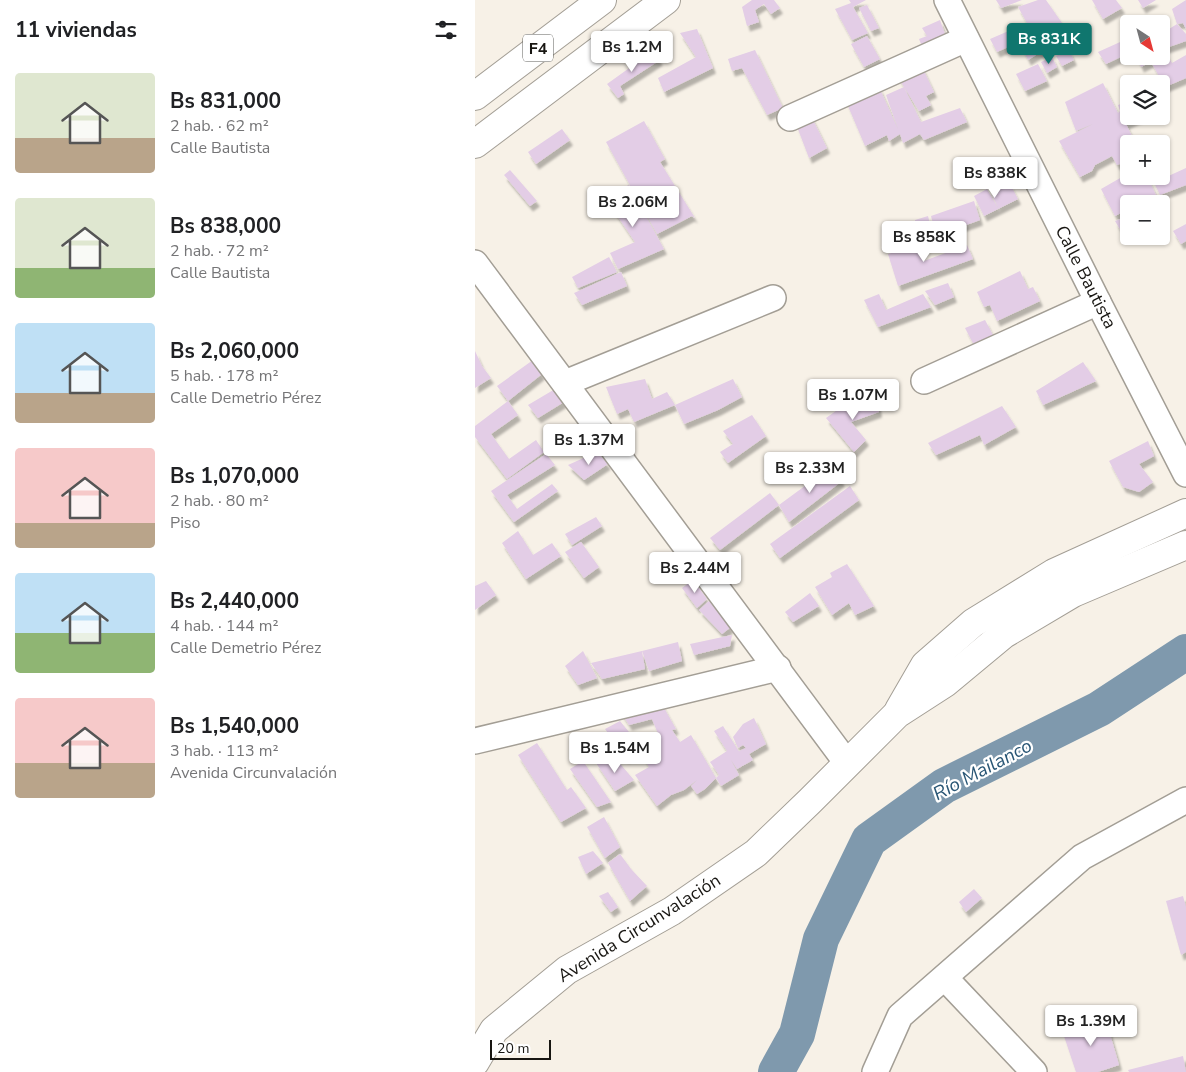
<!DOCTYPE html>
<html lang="es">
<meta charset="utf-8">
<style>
body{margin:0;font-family:"Nunito Sans",sans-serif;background:#f6f6f6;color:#202124;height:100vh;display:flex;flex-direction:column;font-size:19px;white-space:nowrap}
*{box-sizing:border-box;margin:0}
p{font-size:16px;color:#757577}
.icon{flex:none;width:28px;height:28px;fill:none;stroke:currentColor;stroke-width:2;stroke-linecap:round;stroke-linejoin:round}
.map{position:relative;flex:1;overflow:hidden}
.sheet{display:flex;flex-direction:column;background:#fff;width:475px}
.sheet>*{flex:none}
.needle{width:32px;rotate:144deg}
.controls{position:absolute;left:645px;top:15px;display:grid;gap:10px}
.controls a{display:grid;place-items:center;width:50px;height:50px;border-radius:5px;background:#fff;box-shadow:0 1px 4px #0004;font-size:25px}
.scale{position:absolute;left:15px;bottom:12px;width:61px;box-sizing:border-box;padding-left:5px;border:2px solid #181612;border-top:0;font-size:14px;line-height:18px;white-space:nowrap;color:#181612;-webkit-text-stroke:4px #fff;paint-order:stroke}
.price{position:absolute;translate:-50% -42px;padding:0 11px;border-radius:5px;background:#fff;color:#222;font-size:16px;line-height:32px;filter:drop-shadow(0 1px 2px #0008)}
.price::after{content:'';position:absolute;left:50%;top:30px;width:15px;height:11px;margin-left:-8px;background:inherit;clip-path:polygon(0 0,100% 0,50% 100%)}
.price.active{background:#0f766e;color:#fff}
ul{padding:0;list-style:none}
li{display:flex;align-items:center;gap:15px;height:125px;padding:0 15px}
li span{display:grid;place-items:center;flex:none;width:140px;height:100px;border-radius:5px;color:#555}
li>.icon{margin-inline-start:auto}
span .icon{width:60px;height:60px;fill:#fffc;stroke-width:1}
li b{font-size:21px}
h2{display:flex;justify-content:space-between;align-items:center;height:60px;padding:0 15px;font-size:21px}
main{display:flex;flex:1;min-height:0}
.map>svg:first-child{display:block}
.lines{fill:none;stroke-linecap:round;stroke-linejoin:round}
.river{stroke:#7f99ad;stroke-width:36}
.building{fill:#e3cde6;filter:url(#shadow)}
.minor-casing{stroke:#a39e95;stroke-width:28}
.major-casing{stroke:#a39e95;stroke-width:30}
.highway-casing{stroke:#a39e95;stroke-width:30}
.minor{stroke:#fff;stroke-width:25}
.major{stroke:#fff;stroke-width:28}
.highway{stroke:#fff;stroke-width:28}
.labels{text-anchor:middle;stroke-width:4.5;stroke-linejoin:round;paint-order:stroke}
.shield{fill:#fff;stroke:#5d5c59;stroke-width:1}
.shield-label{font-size:16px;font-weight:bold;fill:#181612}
.street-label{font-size:18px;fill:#181612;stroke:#fff}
.water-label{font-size:19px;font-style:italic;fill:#295675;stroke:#fff}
</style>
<main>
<section class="sheet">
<h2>11 viviendas<svg class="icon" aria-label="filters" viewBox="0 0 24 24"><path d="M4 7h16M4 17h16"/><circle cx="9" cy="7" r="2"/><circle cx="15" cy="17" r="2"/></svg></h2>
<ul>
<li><span style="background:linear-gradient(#dfe7d0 65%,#b9a48a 0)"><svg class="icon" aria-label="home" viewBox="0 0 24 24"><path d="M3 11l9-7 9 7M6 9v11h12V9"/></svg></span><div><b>Bs 831,000</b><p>2 hab. · 62 m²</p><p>Calle Bautista</p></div></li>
<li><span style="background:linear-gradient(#dfe7d0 70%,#8fb573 0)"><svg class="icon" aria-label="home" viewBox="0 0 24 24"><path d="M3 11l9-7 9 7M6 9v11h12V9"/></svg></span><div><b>Bs 838,000</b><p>2 hab. · 72 m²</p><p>Calle Bautista</p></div></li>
<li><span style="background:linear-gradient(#bfe0f5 70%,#b9a48a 0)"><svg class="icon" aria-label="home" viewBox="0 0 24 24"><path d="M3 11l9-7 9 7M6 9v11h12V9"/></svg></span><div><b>Bs 2,060,000</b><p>5 hab. · 178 m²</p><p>Calle Demetrio Pérez</p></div></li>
<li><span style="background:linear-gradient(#f6c9c9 75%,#b9a48a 0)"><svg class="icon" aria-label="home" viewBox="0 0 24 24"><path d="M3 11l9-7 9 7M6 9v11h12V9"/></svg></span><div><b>Bs 1,070,000</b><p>2 hab. · 80 m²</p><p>Piso</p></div></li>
<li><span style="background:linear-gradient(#bfe0f5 60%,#8fb573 0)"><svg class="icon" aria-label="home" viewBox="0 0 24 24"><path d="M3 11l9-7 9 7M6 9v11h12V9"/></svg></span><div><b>Bs 2,440,000</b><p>4 hab. · 144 m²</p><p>Calle Demetrio Pérez</p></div></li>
<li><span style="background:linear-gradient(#f6c9c9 65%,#b9a48a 0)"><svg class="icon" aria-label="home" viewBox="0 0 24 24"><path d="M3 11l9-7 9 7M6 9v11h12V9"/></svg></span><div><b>Bs 1,540,000</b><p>3 hab. · 113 m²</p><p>Avenida Circunvalación</p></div></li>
</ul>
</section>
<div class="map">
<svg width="711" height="1072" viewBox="0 0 711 1072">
<defs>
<filter id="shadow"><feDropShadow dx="3" dy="5.5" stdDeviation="1" flood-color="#0004"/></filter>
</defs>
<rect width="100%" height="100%" fill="#f7f1e7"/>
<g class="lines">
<path class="river" d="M301,1072l21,-38 24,-95 48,-99 75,-54 155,-77 87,-57"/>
</g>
<g class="building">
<path d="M277,0h22l6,8 -9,6 -7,-10 -9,6 4,12 -12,4 -5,-19z"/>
<path d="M374,0h17l-13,7 15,26 -16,7 -17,-31 16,-6z"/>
<path d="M521,0h26l-21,8z"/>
<path d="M563,0h8l16,23 -27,12 9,15 -16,10 -9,-18 -22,10 -7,-13 37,-16 -9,-16z"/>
<path d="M617,0h24l6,8 -19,11z"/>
<path d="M663,0h18l-13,8z"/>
<path d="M711,0v29l-3,-6 -6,1 9,10v7l-23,8 9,14 14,-8v23l-21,9 -14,-25 -10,5 -5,-11h25v-22l16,-10 -5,-15z"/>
<path d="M392,5l12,23 -8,3 -12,-23z"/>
<path d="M465,20l5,14 -24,10 -2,-5 8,-3 -5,-8z"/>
<path d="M222,29l16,39 -49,24 -6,-14 38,-21 -16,-24z"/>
<path d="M392,36l13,23 -16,8 -13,-23z"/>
<path d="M654,38v15l-23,11 -8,-12z"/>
<path d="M280,50l28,58 -16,7 -25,-47 -10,3 -4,-12z"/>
<path d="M594,50l5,10 -12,6 -6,-10z"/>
<path d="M178,51l7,9 -40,26 4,8 -6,4 -11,-14z"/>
<path d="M577,57l5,10 -10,6 -6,-11z"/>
<path d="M563,64l9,17 -22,10 -9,-17z"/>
<path d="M446,65l13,27 -8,4 5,9 -12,6 -15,-24 17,35 39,-14 7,14 -43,18 -4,-6 -17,9 -3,-9 -11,7 -2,-6 -22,11 -20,-47 34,-12 19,42 -12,-34 18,-8 -7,-12z"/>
<path d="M628,83l15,30 2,-2 -2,-6 11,-4v15h14l-17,8 10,20h-7v17l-12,4 -5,-9 -17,9 -3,6 -12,6 -21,-36 34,-17 -17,7 -11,-29z"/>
<path d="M336,116l16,32 -18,10 -13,-34z"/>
<path d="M169,121l21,38 -5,3 35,56 -3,-2 -35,18 -51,-92z"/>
<path d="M87,129l8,11 -34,24 -8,-12z"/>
<path d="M711,168v17l-26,10 -9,-19h10v-3l3,5z"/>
<path d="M35,170l27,31 -7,5 -26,-31z"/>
<path d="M654,173v3h18l9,19 -17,9h-10v5l-14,7 -14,-27z"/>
<path d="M535,184l8,15 -34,17 -10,-20 13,-7 11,19 -8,-18z"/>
<path d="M154,185l35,64 -46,20 -8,-16 25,-11 -32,-47z"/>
<path d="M499,201l6,19 -44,16 -5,-20z"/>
<path d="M453,216l5,20 -31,11 -4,-14 15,-4 5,12 -3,-21z"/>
<path d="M653,216l1,18 -5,2 -9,-15z"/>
<path d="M711,224v17l-5,3 -8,-13z"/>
<path d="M443,245l6,16 43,-16 6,14 -75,27 -10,-32z"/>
<path d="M134,257l8,15 -39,16 -6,-11z"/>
<path d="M545,271l8,18 5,-2 7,14 -43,20 -7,-16 -6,2 -7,-15z"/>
<path d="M146,272l6,14 -45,19 -8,-12z"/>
<path d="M473,283l6,14 -19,8 -10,-14z"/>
<path d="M404,294l7,16 37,-16 8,13 -53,20 -14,-27z"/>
<path d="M510,320l8,15 -19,10 -9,-17z"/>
<path d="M0,351l7,15 9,12 -16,10z"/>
<path d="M58,360l9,14 -34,27 10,14 -27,19 18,25 27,-19 8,12 -37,27 -32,-42v-11l33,-25 -11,-15z"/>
<path d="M608,362l13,19 -53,24 -7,-14z"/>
<path d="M170,379l7,20 15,-7 8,13 -41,17 -6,-13 -11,5 -11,-27z"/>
<path d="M258,379l9,18 -24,13 -34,14 -9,-19z"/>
<path d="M80,389l9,13 -26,16 -10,-13z"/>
<path d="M402,397l2,15 -28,10 15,18 -12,12 -28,-34 14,-10z"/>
<path d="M527,406l14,21 -32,18 -4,-10 -44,20 -8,-12z"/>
<path d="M277,415l14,21 -38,27 -8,-11 13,-8 -10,-13z"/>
<path d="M673,441l6,15 -15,8 14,18 -14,10 -16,-5 -14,-26z"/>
<path d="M122,452l11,12 -24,16 -16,-15z"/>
<path d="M71,454l9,11 -48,30 10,14 35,-25 6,7 -44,31 -23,-31z"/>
<path d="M357,466l10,15 -53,41 -10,-17z"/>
<path d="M375,486l9,14 -79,58 -10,-14z"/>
<path d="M295,493l9,12 -59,45 -10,-12z"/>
<path d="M121,517l6,9 -30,19 -7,-11z"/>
<path d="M43,531l15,24 19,-12 9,13 -35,23 -24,-36z"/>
<path d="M106,542l18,25 -15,11 -19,-26z"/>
<path d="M372,564l27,42 -19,9 -6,-12 -17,12 -17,-28 17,-10 -2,-4z"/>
<path d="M218,580l14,19 -10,9 -15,-20z"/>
<path d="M11,581l10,14 -21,15v-24z"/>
<path d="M335,593l9,13 -26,16 -8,-10z"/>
<path d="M234,601l22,26 -9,7 -23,-24z"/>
<path d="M257,635l-2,11 -36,9 -4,-11z"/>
<path d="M203,642l4,19 -33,10 -7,-20z"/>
<path d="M108,651l14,27 -19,7 -13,-19z"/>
<path d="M167,651l3,18 -43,10 -11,-16z"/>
<path d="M184,699l17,30 -4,1 8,12 11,-7 25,43 -11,11 -8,5 -6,-8 6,-6 -13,10 -13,5 -14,11 -22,-31 14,-8 -10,-17 -13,8 -21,-29 15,-8 22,27 17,-12 -7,-17 -23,6 -11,-17z"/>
<path d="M279,718l12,26 -17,10 4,6 -16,9 -6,-9 8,15 -18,11 -5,-8 3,-3 -9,-13 17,-11 -13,-20 9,-5 17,27 -1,-2 7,-3 -3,-3 -5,3 -5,-11 10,-13z"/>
<path d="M62,743l30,47 4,-3 15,21 -25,14 -43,-67z"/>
<path d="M141,759l18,21 -19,11 -19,-28z"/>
<path d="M108,761l28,41 -14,5 -27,-38z"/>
<path d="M129,817l16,30 -15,11 -18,-31z"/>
<path d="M118,851l10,12 -17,11 -8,-17z"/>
<path d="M145,854l11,15 16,17 -17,15 -22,-38z"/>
<path d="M499,889l8,9 -16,14 -7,-10z"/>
<path d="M133,892l10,15 -7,5 -12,-16z"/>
<path d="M708,896l3,11v45l-5,3 -15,-54z"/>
<path d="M631,1020l13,45 -21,7h-22l-14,-42z"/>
<path d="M708,1056l3,16h-57l-1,-2z"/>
</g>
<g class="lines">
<g class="minor-casing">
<g id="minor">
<path d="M472,0l151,302 88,172"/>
<path d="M315,118l176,-79"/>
<path d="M0,263l372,500"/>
<path d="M449,381l174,-79"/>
<path d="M90,383l208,-85"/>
<path d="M0,741l303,-73"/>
<path d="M470,978l89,94"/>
<path d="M400,1072l25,-56 182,-159 104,-57"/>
</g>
</g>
<g class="major-casing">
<g id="major">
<path d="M424,710l26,-45 48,-42 81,-50 132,-60"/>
<path d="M0,1062l19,-32 73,-60 105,-59 84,-58 54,-52 87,-87 48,-31 59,-49 69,-41 113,-48"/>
</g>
</g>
<g class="highway-casing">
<g id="highway">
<path d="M0,96l127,-96"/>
<path d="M0,144l191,-144"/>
</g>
</g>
<use href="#minor" class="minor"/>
<use href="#major" class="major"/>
<use href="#highway" class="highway"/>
</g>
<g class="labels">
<rect class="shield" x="48" y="34.5" width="30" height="27" rx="4"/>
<g class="shield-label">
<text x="63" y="54">F4</text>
</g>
<g class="street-label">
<text transform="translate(611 277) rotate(63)" y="6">Calle Bautista</text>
<text transform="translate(164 928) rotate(-32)" y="6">Avenida Circunvalación</text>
</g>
<g class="water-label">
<text transform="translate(507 769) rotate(-28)" y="7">Río Mailanco</text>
</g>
</g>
</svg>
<div class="controls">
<a><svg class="needle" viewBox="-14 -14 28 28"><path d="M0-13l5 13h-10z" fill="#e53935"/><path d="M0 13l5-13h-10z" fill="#757577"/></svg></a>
<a><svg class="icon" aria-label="layers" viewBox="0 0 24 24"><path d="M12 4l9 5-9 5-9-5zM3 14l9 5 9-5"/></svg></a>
<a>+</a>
<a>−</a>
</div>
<div class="scale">20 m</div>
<b class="price active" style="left:574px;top:65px">Bs 831K</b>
<b class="price" style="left:157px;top:73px">Bs 1.2M</b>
<b class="price" style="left:520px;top:199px">Bs 838K</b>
<b class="price" style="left:158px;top:228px">Bs 2.06M</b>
<b class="price" style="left:449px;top:263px">Bs 858K</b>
<b class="price" style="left:378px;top:421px">Bs 1.07M</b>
<b class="price" style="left:114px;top:466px">Bs 1.37M</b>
<b class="price" style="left:335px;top:494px">Bs 2.33M</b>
<b class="price" style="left:220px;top:594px">Bs 2.44M</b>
<b class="price" style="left:140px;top:774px">Bs 1.54M</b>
<b class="price" style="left:616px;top:1047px">Bs 1.39M</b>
</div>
</main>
